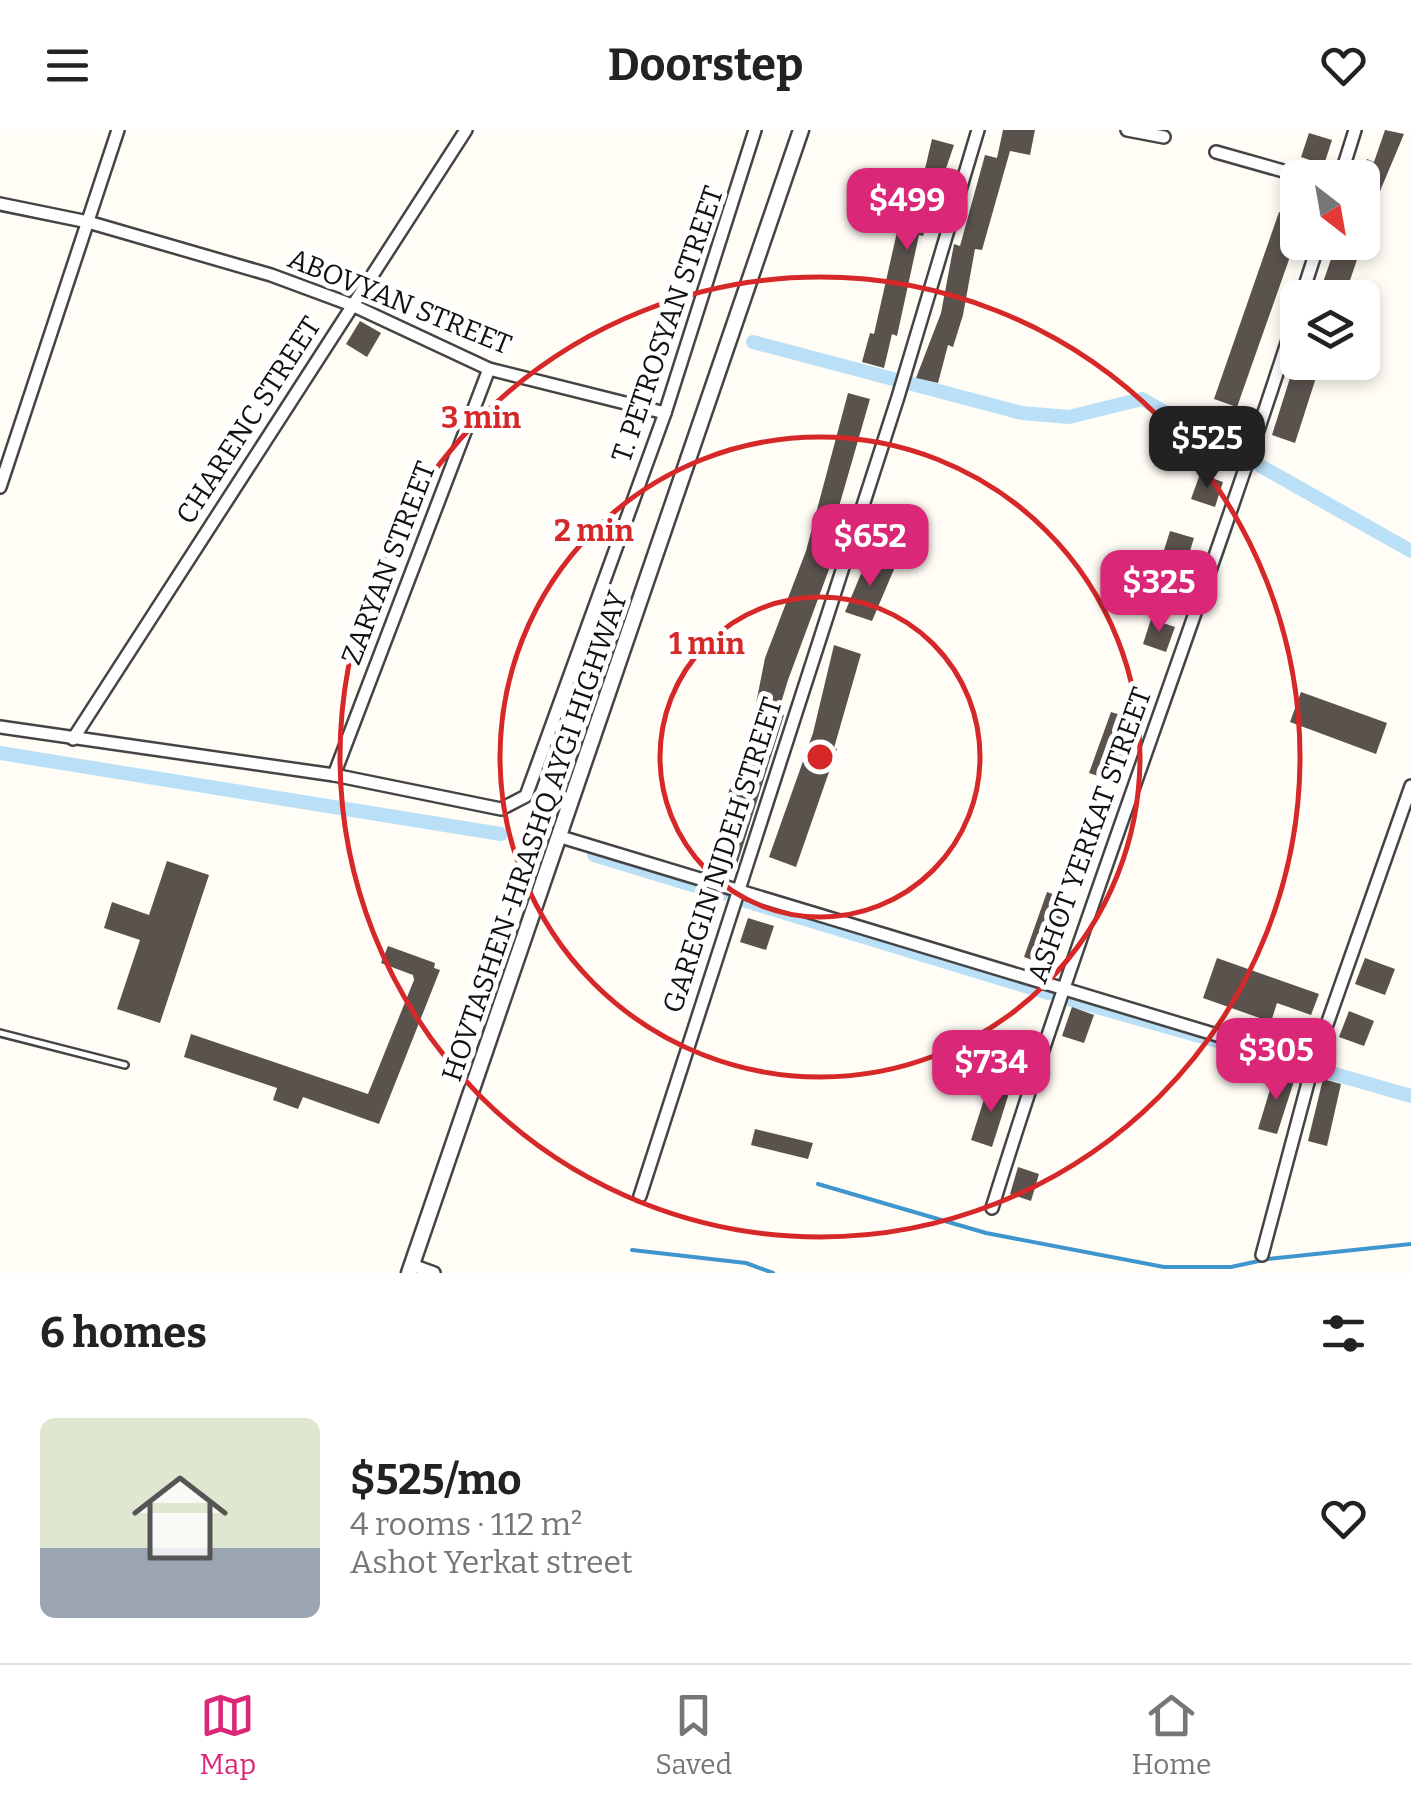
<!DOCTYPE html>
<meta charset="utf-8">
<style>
body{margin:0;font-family:Bitter,serif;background:#f2f2f2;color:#222;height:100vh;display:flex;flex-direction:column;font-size:38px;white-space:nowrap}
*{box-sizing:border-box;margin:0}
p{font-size:32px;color:#767676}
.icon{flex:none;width:55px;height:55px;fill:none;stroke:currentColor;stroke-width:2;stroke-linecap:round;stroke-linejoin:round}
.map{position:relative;height:1143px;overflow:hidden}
.side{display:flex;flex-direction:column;background:#fff;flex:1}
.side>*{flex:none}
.needle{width:65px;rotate:149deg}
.tools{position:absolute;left:1280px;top:30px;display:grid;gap:20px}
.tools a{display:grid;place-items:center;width:100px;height:100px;border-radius:15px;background:#fff;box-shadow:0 5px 15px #0003;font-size:50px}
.price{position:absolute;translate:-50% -85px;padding:0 22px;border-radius:20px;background:#db2777;color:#fff;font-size:32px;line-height:65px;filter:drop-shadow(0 2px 5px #0008)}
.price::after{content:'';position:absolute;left:50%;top:60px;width:30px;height:22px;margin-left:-15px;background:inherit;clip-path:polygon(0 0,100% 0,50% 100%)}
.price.on{background:#222;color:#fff}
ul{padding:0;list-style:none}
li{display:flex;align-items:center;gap:30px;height:250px;padding:0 40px}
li+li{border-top:2px solid #e0e0e0}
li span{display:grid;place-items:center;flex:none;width:280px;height:200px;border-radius:15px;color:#555}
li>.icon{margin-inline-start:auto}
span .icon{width:120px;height:120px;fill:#fffc;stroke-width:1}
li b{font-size:42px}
h2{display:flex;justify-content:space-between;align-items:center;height:120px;padding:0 40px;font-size:42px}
header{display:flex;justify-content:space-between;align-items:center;height:130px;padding:0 40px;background:#fff;font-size:45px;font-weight:700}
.dock{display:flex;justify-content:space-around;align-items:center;height:140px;border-top:2px solid #e0e0e0;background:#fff;font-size:28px;color:#767676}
.dock a{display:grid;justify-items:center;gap:5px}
.dock .on{color:#db2777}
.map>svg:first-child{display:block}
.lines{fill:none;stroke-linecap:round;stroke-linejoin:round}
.stream{stroke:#3f96cf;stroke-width:4}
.canal{stroke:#b9e0f7;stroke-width:14}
.building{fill:#5a524d}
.service-casing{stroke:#444;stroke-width:10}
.minor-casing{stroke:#444;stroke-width:16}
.tertiary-casing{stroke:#444;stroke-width:19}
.service{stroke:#fff;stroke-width:5}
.minor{stroke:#fff;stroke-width:11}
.tertiary{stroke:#fff;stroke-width:14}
.ring{fill:none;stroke:#d62828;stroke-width:5}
.labels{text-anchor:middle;stroke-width:10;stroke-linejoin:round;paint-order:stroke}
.street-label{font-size:28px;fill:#111;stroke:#fff}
.centre{fill:#d62828;stroke:#fff;stroke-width:5}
.ring-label{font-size:30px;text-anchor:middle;font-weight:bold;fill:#d62828;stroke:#fff;stroke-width:10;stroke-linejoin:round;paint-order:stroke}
</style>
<header><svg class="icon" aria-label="menu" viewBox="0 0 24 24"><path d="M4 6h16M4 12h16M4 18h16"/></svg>Doorstep<svg class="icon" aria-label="heart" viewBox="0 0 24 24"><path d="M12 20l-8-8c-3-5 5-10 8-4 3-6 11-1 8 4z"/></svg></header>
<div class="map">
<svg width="1411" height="1143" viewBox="0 0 1411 1143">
<rect width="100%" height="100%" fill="#fffdf5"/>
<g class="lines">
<g class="stream">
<path d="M818,1054l168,49 178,34h67l37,-8 143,-15"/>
<path d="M632,1120l114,13 27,10"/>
</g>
<g class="canal">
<path d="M753,212l269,71 47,4 73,-18 269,152"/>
<path d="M0,623l501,81"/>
<path d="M594,725l128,39"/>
<path d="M746,771l302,92"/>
<path d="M1065,868l191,54"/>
<path d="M1324,941l87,25"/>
</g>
</g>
<g class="building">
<path d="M1003,0h32l-5,25 -20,-4 -28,99 -7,-1 -12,66 -10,32 -5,-2 -10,38 -22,-5 25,-65 13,-69 6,2 25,-91 12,3z"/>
<path d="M1385,0l19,4 -42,100 -2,-56 7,-19 7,3z"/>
<path d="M1309,3l23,7 -8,25 -23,-8z"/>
<path d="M932,9l22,6 -31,91 -4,-1 -22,101 -5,-2 -8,34 -22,-6 8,-29 4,1 23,-102 4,1 17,-61 6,1z"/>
<path d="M1279,82l19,6v16l-61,173 -23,-8z"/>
<path d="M1337,112h26l-19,56 -24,-7z"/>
<path d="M360,191l21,12 -14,24 -21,-13z"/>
<path d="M1295,232h26l-26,81 -23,-8z"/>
<path d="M848,263l22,6 -47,163 8,2 -43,116 -10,33 6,2 -48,153 -26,-9 12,-36 -4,-1 33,-93 14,-71 41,-107z"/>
<path d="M1200,344l23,8 -8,25 -24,-8z"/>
<path d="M1170,401l24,7 -17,55 -24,-8z"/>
<path d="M868,427l27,10 -23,54 -27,-9z"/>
<path d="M1151,489l24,8 -9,25 -23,-8z"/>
<path d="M834,515l27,9 -27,94 3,1 -41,118 -27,-10 44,-124z"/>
<path d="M1301,562l86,31 -11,31 -86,-32z"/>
<path d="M1111,582l26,8 -21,62 -27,-9z"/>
<path d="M167,731l42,14 -49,148 -43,-14 23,-69 -36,-12 8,-26 37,13z"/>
<path d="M1047,762l25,9 -23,65 -25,-9z"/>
<path d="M748,788l26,8 -8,24 -26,-8z"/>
<path d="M388,816l47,17 -1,5 6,2 -61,154 -76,-27 -5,12 -25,-9 4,-12 -93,-31 7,-23 177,60 46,-114 -1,-5 -32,-12z"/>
<path d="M1217,828l102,36 -8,21 -34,-12 -6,19 -68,-24z"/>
<path d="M1365,828l30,11 -10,26 -30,-11z"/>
<path d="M1072,877l22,8 -10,28 -22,-7z"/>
<path d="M1349,881l25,10 -10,25 -25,-9z"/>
<path d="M1275,943l20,5 -18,56 -19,-5z"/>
<path d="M1323,949l18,5 -14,62 -19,-5z"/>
<path d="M989,954l21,6 -18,57 -21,-7z"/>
<path d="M755,999l58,14 -5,16 -57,-14z"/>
<path d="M1018,1037l21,7 -8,27 -21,-7z"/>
</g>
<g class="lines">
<g class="service-casing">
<path id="service" d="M0,903l125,32"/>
</g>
<g class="minor-casing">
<g id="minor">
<path d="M1127,0l37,7"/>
<path d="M1216,22l92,26"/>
<path d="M1340,48l15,-48"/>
<path d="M0,74l88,18 183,53 81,30 137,64 176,44"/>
<path d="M1301,168l18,-56"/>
<path d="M0,357l118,-357"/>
<path d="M0,597l334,48 167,34 25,-13 139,-383 90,-283"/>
<path d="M73,609l393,-609"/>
<path d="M334,645l155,-406"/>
<path d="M561,707l752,227"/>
<path d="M640,1066l258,-799 80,-267"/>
<path d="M992,1078c94,-302 209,-597 306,-899"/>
<path d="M1262,1125l51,-191 98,-278"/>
<path d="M412,1135l22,8"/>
</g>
</g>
<g class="tertiary-casing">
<path id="tertiary" d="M409,1143l392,-1143"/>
</g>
<use href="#service" class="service"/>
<use href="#minor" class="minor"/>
<use href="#tertiary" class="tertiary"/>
</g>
<g class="ring">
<circle cx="820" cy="627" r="160"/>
<circle cx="820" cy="627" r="320"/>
<circle cx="820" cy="627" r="480"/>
</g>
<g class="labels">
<g class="street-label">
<text transform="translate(400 171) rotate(22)" y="10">ABOVYAN STREET</text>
<text transform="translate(667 194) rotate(-71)" y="10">T. PETROSYAN STREET</text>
<text transform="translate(248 290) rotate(-57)" y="10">CHARENC STREET</text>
<text transform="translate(388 433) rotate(-69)" y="10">ZARYAN STREET</text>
<text transform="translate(1089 705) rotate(-70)" y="10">ASHOT YERKAT STREET</text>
<text transform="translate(534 706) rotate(-71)" y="10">HOVTASHEN-HRASHQ AYGI HIGHWAY</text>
<text transform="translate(722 725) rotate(-72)" y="10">GAREGIN NJDEH STREET</text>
</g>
</g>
<circle cx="820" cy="627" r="15" class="centre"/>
<g class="ring-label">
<text x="481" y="298">3 min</text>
<text x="594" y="411">2 min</text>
<text x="707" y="524">1 min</text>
</g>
</svg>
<div class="tools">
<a><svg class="needle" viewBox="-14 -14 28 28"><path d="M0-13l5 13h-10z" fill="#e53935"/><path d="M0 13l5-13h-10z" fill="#767676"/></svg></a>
<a><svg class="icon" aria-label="layers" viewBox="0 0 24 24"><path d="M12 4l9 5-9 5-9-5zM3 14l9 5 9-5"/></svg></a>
</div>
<b class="price" style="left:907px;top:123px">$499</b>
<b class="price on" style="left:1207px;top:361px">$525</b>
<b class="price" style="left:870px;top:459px">$652</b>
<b class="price" style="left:1159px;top:505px">$325</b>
<b class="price" style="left:1276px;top:973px">$305</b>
<b class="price" style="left:991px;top:985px">$734</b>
</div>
<section class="side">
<h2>6 homes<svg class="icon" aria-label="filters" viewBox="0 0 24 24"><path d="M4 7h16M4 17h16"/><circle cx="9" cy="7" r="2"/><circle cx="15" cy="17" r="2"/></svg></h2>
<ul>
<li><span style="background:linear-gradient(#dfe7d0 65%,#9aa5b1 0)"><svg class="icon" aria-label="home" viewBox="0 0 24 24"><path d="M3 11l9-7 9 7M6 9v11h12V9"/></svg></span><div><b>$525/mo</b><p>4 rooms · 112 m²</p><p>Ashot Yerkat street</p></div><svg class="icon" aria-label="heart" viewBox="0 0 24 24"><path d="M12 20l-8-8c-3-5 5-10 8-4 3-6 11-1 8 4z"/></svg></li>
</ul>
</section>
<nav class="dock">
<a class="on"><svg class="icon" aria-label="map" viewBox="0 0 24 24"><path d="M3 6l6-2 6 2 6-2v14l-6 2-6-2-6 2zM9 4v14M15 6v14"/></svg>Map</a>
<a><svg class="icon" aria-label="saved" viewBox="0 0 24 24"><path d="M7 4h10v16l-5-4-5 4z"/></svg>Saved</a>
<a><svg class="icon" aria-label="home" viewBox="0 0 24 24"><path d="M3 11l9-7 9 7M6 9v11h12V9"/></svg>Home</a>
</nav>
